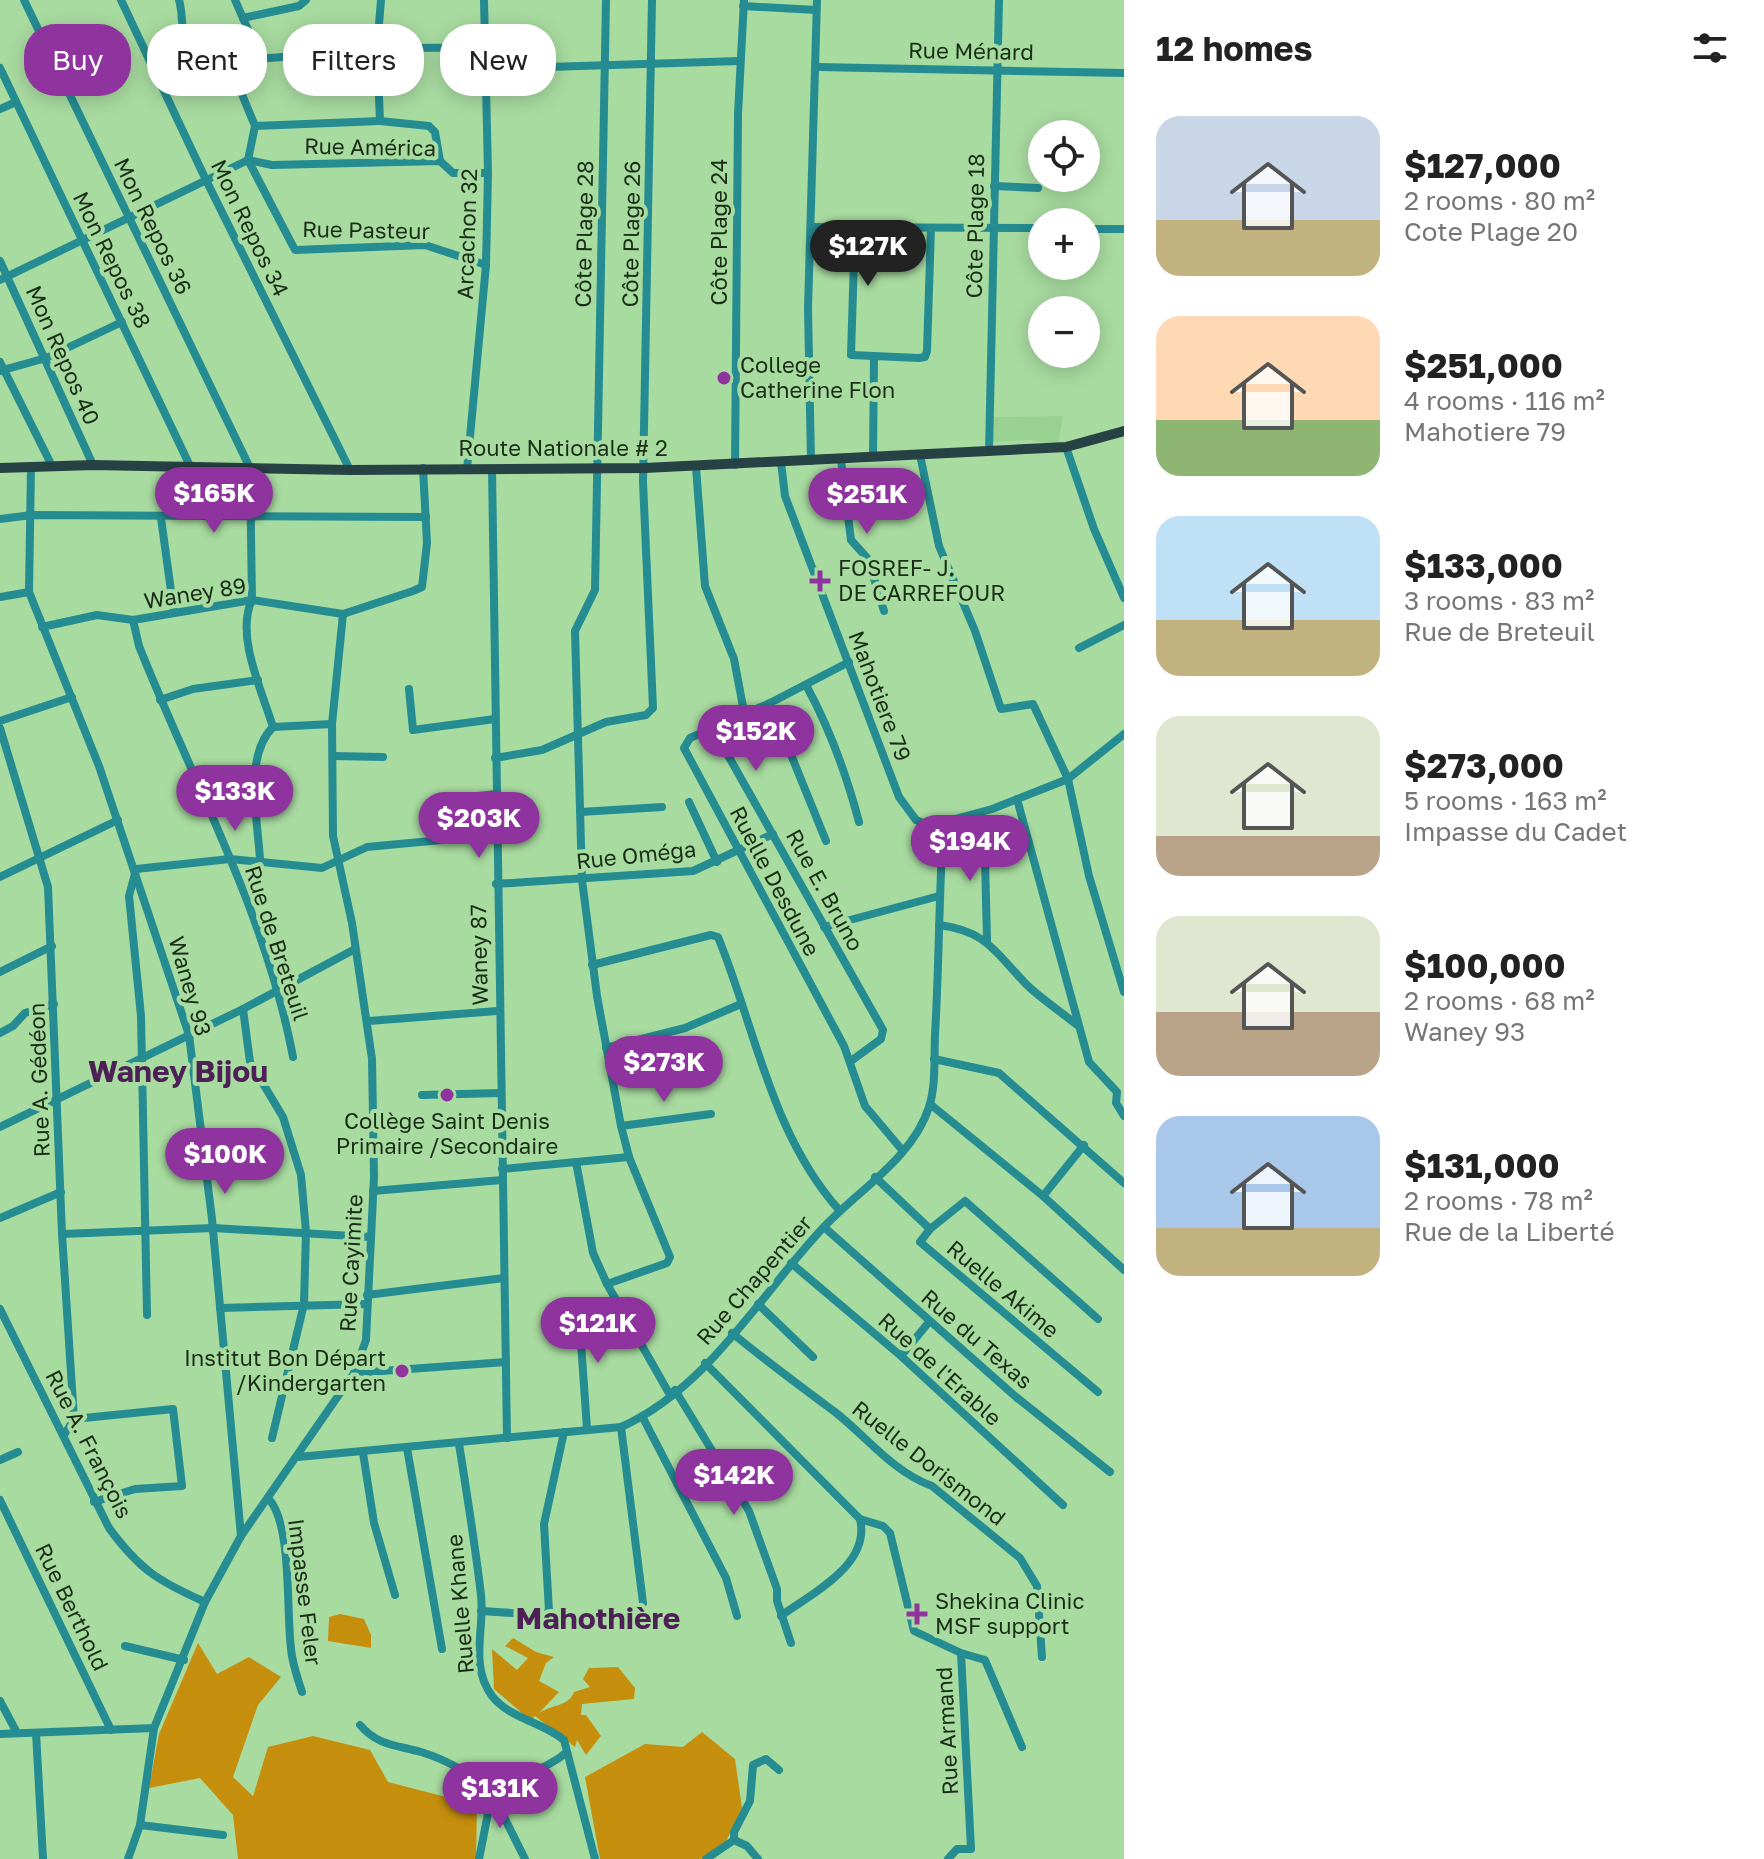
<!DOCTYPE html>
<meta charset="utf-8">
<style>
body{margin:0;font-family:"Golos Text",sans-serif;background:#f2f2f2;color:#222;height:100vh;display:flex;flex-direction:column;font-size:30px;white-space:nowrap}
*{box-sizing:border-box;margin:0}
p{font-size:26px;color:#767676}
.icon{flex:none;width:44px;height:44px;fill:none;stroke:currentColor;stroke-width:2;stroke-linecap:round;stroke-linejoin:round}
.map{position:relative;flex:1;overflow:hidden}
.side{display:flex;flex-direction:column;background:#fff;width:640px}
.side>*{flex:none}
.top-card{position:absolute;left:24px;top:24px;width:760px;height:72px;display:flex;gap:16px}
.buttons{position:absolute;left:1028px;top:120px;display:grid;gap:16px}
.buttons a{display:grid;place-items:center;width:72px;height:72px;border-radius:50%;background:#fff;box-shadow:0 4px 20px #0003;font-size:40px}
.price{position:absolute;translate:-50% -68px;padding:0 18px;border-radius:28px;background:#8f349f;color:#fff;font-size:26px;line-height:52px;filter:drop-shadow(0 2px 4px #0008)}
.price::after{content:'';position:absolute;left:50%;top:48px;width:24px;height:18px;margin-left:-12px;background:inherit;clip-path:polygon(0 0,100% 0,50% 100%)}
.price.active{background:#222;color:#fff}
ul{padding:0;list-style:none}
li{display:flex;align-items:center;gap:24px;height:200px;padding:0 32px}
li span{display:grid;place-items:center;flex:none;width:224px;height:160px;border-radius:24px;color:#555}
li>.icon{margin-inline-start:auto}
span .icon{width:96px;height:96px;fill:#fffc;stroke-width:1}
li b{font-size:34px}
h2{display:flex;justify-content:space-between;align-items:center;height:96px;padding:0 32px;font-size:34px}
.chip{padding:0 28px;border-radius:32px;background:#fff;box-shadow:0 4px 20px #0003;font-size:28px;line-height:72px}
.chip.active{background:#8f349f;color:#fff}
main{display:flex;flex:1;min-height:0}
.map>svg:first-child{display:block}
.built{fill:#99d190}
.forest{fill:#c58f0d}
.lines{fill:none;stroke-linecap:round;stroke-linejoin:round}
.minor{stroke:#258c92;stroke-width:8}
.major{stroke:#274244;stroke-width:10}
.poi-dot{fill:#8f349f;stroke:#a8dba0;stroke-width:3}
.labels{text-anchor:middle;stroke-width:8;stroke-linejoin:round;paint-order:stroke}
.street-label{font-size:22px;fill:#1a2e17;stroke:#a8dba0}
.poi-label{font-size:22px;fill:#1a2e17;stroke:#a8dba0;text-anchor:start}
.district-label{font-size:30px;font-weight:bold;fill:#4d2155;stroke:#a8dba0}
</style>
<main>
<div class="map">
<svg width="1124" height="1859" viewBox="0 0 1124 1859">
<rect width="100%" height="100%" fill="#a8dba0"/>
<path class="built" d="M1063,416l-5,30 -26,-6 -39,2v-25z"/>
<g class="forest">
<path d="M340,1614l24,5 7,16v13l-43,-7 1,-24z"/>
<path d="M513,1638l23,14 18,5 -8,6 -7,18 20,11 -21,22c12,-10 30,-6 36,-22l16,-5 -7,-8 6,-11 29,-1 17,21 -1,11 -52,5 -1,11h5l15,21 -15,19 -9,-15 -2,7 -40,-31 -5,4 -36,-31 -2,-40 25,21 11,-12 -23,-12z"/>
<path d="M198,1643l19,31 32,-17 32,20 -23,28 -25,72 20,19 15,-49 45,-11 57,14 18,32 89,23 -1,54h-238l-5,-44 -33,-37 -51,10 10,-54z"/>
<path d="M702,1732l33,27 7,49 -19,40 -23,11h-100l-15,-82 60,-33 38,3z"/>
</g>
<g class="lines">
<g class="minor">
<path d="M24,0l226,468 2,132c-17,35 10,91 21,127 -30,29 -15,94 -13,133"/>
<path d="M121,0l85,180 144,290"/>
<path d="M179,0c5,15 0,41 14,52 22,16 149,-1 182,-3 37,-2 73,-1 110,-1"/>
<path d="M235,0l25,57"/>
<path d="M381,0l-4,49 3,72 49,5 6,6 5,29"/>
<path d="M606,0l-11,590 -20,41 7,249 15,116 24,130 8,31 41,100 -3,6 -60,21"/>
<path d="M743,6l73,4"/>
<path d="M243,18l56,-12 7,-6"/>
<path d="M227,58l28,68 -7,34"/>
<path d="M817,67l307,6"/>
<path d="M0,68l191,400"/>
<path d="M486,69l254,-8"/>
<path d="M0,109l16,-7"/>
<path d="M255,126l125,-5"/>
<path d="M248,160l47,90 130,-5 61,20"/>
<path d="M248,160l24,5 168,-4 13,12h35"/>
<path d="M994,186l44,2"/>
<path d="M811,227l231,1"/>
<path d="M855,227l-4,128 68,3 6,-1 2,-6 4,-123"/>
<path d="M1086,229h38"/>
<path d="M0,261l93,204"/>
<path d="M0,280l248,-120"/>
<path d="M0,362l52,104"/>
<path d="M0,371l46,-13 76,-36"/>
<path d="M1066,447l28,82 30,69"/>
<path d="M989,452l10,-452"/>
<path d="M920,455l19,91 36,85 26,78 32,-5 35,75 21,97 35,116"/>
<path d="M873,457l1,-99"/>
<path d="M841,460l10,80 17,19 16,52"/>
<path d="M811,461l-3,-153 9,-308"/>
<path d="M781,462l4,34 114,301 17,23 52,22 17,18 2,80"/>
<path d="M735,465l3,-351 6,-114"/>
<path d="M31,466l-2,126 70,174 90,269 23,184 29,317"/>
<path d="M696,467l9,119 29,73 10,53"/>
<path d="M467,469l19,-204 2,-92 -4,-173"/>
<path d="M492,470l15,968"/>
<path d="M161,518l13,95"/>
<path d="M0,519l32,-4 394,2"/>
<path d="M0,597l29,-5"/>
<path d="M133,620l6,26c53,134 127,267 154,411"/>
<path d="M42,627l55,-12 36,5 119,-20 91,14 70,-23 9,-4 5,-44 -4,-75"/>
<path d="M1079,648l45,-23"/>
<path d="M849,662l-79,41 -80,35 -6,10 160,298 21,60 38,45"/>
<path d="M806,685c24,44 40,88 53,137"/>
<path d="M409,689l4,41 82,-11"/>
<path d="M160,700l33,-11 65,-9"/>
<path d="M770,703l56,138"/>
<path d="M0,721l72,-24"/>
<path d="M273,727l59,-3"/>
<path d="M712,727l171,303 -2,9 -30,22"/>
<path d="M0,728l48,159 14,347 12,185 -10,16"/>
<path d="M333,756l50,1"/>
<path d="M495,758l47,-8 64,-28 40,-7 7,-7 -10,-226 9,-482"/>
<path d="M1017,799l72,263 28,30 -1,11 8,13"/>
<path d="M433,801l63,-7"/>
<path d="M689,802l28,60"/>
<path d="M580,812l82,-5"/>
<path d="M943,829l12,-10 37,-10 76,-30 56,-45"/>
<path d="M136,869l94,-10 92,9 45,-21 128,-12"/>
<path d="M136,870l-7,26 12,120 6,299"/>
<path d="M0,877l118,-57"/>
<path d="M496,884l197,-13 80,-37"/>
<path d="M939,925c49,6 57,29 89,61 15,14 33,26 49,39"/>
<path d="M824,927l115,-31"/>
<path d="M592,965l119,-30 7,2c38,93 53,197 122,274"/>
<path d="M0,972l52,-26"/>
<path d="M243,1009l7,53 33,55 18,58 5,57 -2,72 -32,134"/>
<path d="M369,1021l128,-10"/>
<path d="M0,1033l13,-7 12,-13 29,-9"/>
<path d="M606,1048l79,-20 56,-24"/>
<path d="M934,1059l65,14 125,110"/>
<path d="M422,1095l78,-2"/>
<path d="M930,1104l113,92 81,74"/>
<path d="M500,1123l40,-1"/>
<path d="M621,1126l90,-12"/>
<path d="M0,1127l243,-118 112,-60"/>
<path d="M576,1162l17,91 14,31 63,111"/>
<path d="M502,1169l127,-12"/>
<path d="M875,1177l55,52 -10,13 178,150"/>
<path d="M373,1191l129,-11"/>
<path d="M1043,1196l41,-51"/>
<path d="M0,1218l61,-26"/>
<path d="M824,1227l192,170 94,75"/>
<path d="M930,1229l35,-28 133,118"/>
<path d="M62,1234l151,-6 157,9"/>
<path d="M791,1263l110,93 162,149"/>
<path d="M367,1295l137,-17"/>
<path d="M758,1304l55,53"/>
<path d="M220,1308l147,-4"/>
<path d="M0,1309l109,219c31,42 49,53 96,74"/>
<path d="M732,1333c34,28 68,53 103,79 32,25 58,60 97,74l88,72 17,28 5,71"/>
<path d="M901,1356l28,-34"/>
<path d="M705,1363l155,156 23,7 7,7 24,98 47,22 10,196h-14l-9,10"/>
<path d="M354,1373l152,-11"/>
<path d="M675,1390l74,121 28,78v12l14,42"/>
<path d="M642,1416l84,162 11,38"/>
<path d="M74,1419l99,-10 9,77 -47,3 -41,13"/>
<path d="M621,1427l22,176"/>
<path d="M587,1429l-7,-101 45,-17"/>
<path d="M459,1444c8,50 16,100 22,151 4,34 -12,70 11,101 18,23 51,26 72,44l31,119"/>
<path d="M407,1448l35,201"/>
<path d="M363,1453l11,70 21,72"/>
<path d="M298,1457l323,-30c86,-38 139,-132 201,-198 35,-38 91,-71 107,-122 7,-21 5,-49 6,-72 4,-69 4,-137 8,-206"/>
<path d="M0,1460l18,-8"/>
<path d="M268,1498c26,27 17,120 24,158 2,12 6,24 10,36"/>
<path d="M0,1500l111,230"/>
<path d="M481,1611l62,4 6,-4 -5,-87 20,-92"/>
<path d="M781,1616c31,-23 90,-51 79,-97"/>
<path d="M125,1646l59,14"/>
<path d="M961,1653l24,7 37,87"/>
<path d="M0,1701l17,32"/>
<path d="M360,1725c18,21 37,20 61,27 23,7 55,23 71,41l33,66"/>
<path d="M36,1733l7,126"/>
<path d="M0,1734l154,-6"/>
<path d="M140,1825l83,10"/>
<path d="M734,1840l13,6 11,13"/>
<path d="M128,1859l12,-34 14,-97 51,-126 36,-66 113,-163 12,-33 8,-163 -2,-118 -20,-136 -19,-87 -1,-112 11,-110"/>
<path d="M479,1859l13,-66c24,-19 52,-21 75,-41"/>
<path d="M706,1859l28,-19v-8l16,-31 3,-36 13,-6 13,11"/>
</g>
<path class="major" d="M0,468l93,-3 257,5 295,-2 421,-21 58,-16"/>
</g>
<g class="poi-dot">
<circle cx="724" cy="378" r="8"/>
<path d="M816 569h8v8h8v8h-8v8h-8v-8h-8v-8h8z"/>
<circle cx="447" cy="1095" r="8"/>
<circle cx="402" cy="1371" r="8"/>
<path d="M913 1602h8v8h8v8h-8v8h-8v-8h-8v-8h8z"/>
</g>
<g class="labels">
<g class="street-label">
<text transform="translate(971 51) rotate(1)" y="8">Rue Ménard</text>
<text transform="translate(370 147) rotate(1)" y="8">Rue América</text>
<text transform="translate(153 226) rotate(64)" y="8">Mon Repos 36</text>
<text transform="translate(975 226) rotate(-89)" y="8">Côte Plage 18</text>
<text transform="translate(250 228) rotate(64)" y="8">Mon Repos 34</text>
<text transform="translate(366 230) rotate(1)" y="8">Rue Pasteur</text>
<text transform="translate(719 232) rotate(-90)" y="8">Côte Plage 24</text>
<text transform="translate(467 234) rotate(-88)" y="8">Arcachon 32</text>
<text transform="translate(584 234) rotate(-89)" y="8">Côte Plage 28</text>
<text transform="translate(631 234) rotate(-89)" y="8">Côte Plage 26</text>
<text transform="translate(112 260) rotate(64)" y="8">Mon Repos 38</text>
<text transform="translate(63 355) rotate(66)" y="8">Mon Repos 40</text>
<text x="563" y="456">Route Nationale # 2</text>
<text transform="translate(195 593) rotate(-9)" y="8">Waney 89</text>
<text transform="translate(880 696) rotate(69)" y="8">Mahotiere 79</text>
<text transform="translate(636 855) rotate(-6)" y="8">Rue Oméga</text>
<text transform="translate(775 881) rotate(62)" y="8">Ruelle Desdune</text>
<text transform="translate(825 890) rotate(61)" y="8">Rue E. Bruno</text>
<text transform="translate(277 943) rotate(72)" y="8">Rue de Breteuil</text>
<text transform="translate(479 955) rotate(-91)" y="8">Waney 87</text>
<text transform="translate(190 986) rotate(74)" y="8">Waney 93</text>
<text transform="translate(39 1080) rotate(-92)" y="8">Rue A. Gédéon</text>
<text transform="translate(351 1263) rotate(-87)" y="8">Rue Cayimite</text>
<text transform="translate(754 1280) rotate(-49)" y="8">Rue Chapentier</text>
<text transform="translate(1003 1289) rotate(40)" y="8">Ruelle Akime</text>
<text transform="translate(977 1339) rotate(41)" y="8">Rue du Texas</text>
<text transform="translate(940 1369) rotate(42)" y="8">Rue de l'Erable</text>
<text transform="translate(89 1444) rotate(63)" y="8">Rue A. François</text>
<text transform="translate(929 1463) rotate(38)" y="8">Ruelle Dorismond</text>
<text transform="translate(305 1592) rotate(83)" y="8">Impasse Feler</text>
<text transform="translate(460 1604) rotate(-95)" y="8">Ruelle Khane</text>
<text transform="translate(72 1607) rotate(64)" y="8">Rue Berthold</text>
<text transform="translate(947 1731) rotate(-93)" y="8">Rue Armand</text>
</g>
<g class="poi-label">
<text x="740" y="373">College<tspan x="740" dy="25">Catherine Flon</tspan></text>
<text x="838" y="576">FOSREF- J.<tspan x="838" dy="25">DE CARREFOUR</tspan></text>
<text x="447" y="1129" text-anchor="middle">Collège Saint Denis<tspan x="447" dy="25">Primaire /Secondaire</tspan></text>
<text x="386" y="1366" text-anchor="end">Institut Bon Départ<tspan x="386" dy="25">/Kindergarten</tspan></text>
<text x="935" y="1609">Shekina Clinic<tspan x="935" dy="25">MSF support</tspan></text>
</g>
<g class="district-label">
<text x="178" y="1082">Waney Bijou</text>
<text x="598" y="1629">Mahothière</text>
</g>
</g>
</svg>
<div class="buttons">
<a><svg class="icon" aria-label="locate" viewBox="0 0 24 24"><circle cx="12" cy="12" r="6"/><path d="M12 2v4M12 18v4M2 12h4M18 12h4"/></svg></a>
<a>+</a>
<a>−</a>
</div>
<b class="price active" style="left:868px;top:288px">$127K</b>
<b class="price" style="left:214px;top:535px">$165K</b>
<b class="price" style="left:867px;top:536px">$251K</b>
<b class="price" style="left:756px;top:773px">$152K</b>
<b class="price" style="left:235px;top:833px">$133K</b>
<b class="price" style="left:479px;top:860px">$203K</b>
<b class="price" style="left:970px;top:883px">$194K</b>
<b class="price" style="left:664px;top:1104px">$273K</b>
<b class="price" style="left:225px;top:1196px">$100K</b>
<b class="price" style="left:598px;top:1365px">$121K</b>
<b class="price" style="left:734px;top:1517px">$142K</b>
<b class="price" style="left:500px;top:1830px">$131K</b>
<div class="top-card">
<a class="chip active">Buy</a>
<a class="chip">Rent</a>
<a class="chip">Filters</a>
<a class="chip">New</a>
</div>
</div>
<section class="side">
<h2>12 homes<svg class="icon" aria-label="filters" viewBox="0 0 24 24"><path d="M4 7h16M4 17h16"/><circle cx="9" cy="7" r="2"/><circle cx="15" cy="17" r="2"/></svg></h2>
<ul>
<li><span style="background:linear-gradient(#c9d6e8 65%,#c2b280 0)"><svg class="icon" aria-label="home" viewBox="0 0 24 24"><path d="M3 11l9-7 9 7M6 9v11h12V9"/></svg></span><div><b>$127,000</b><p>2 rooms · 80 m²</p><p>Cote Plage 20</p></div></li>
<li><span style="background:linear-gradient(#ffd9b3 65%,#8fb573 0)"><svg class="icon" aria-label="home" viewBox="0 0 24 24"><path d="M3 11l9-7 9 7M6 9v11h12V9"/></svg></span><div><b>$251,000</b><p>4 rooms · 116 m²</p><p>Mahotiere 79</p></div></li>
<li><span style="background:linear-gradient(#bfe0f5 65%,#c2b280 0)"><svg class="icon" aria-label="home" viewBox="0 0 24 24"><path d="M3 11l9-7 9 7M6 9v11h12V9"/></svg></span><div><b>$133,000</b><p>3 rooms · 83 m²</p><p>Rue de Breteuil</p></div></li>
<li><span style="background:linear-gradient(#dfe7d0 75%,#b9a48a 0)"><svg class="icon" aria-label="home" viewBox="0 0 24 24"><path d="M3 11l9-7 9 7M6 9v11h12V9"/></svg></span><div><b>$273,000</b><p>5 rooms · 163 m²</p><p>Impasse du Cadet</p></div></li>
<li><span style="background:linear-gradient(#dfe7d0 60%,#b9a48a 0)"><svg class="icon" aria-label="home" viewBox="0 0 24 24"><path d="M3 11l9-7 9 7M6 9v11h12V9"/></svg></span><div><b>$100,000</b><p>2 rooms · 68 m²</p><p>Waney 93</p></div></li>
<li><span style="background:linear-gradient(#a9c7e8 70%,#c2b280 0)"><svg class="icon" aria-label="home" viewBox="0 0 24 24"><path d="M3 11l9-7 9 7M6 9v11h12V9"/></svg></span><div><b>$131,000</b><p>2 rooms · 78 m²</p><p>Rue de la Liberté</p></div></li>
</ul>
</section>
</main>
